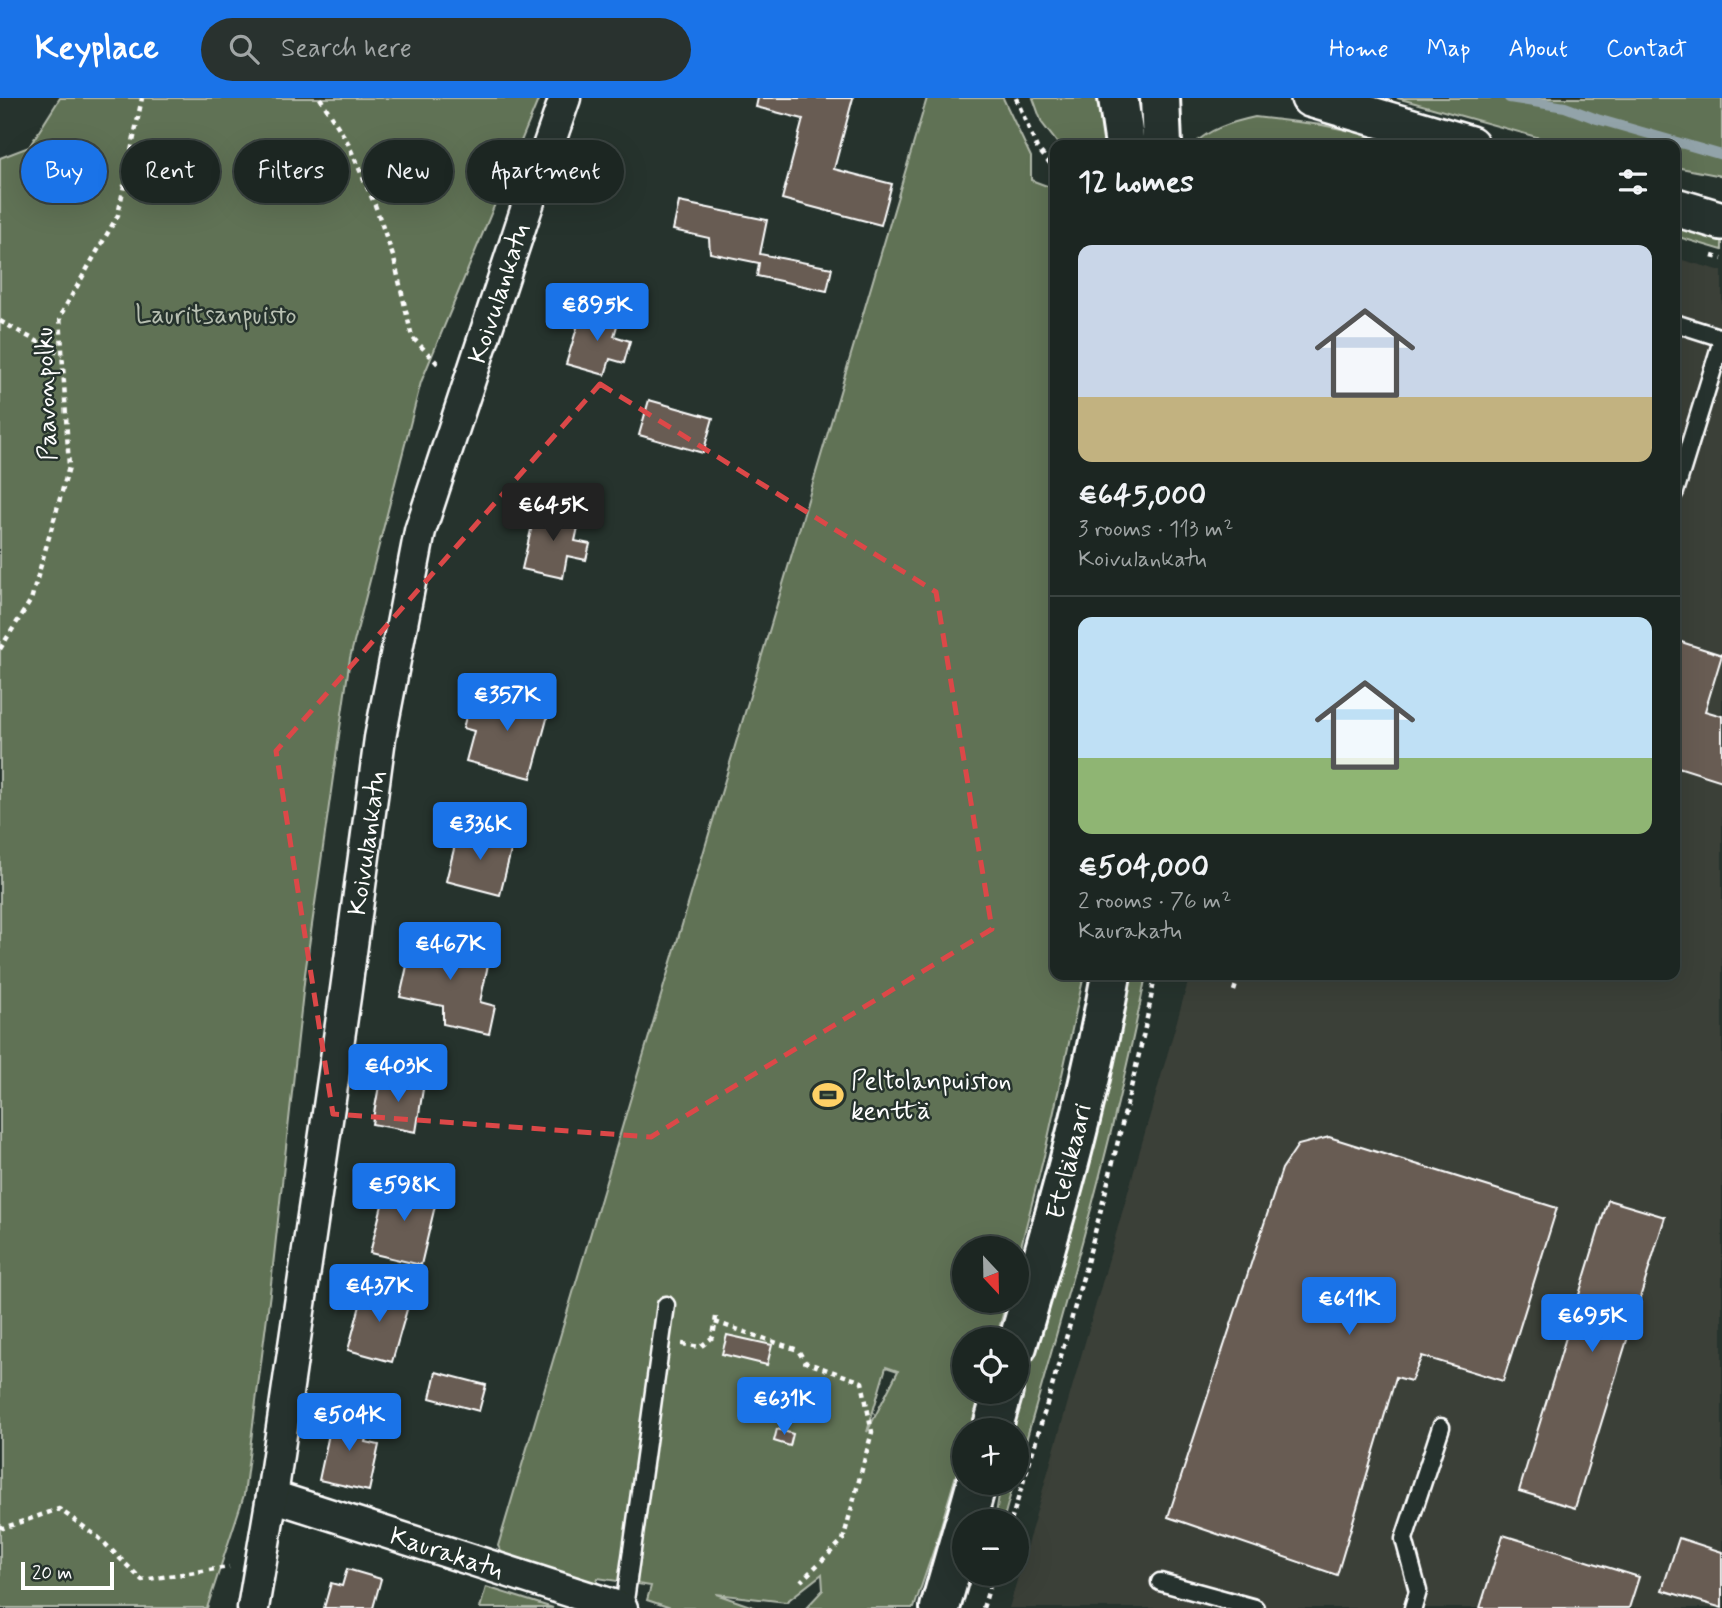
<!DOCTYPE html>
<meta charset="utf-8">
<style>
body{margin:0;font-family:Mynerve,sans-serif;background:#29322f;color:#f1f3f6;height:100vh;display:flex;flex-direction:column;font-size:26px;white-space:nowrap}
*{box-sizing:border-box;margin:0}
p{font-size:23px;color:#a0a5a5}
.icon{flex:none;width:38px;height:38px;fill:none;stroke:currentColor;stroke-width:2;stroke-linecap:round;stroke-linejoin:round}
.map{position:relative;flex:1;overflow:hidden}
.details{position:absolute;left:1050px;top:42px;width:630px;height:840px;display:flex;flex-direction:column;background:#1c2622;border-radius:14px;box-shadow:0 7px 28px #0002,0 0 0 2px #3a4340}
.details>*{flex:none}
.hud{position:absolute;left:21px;top:42px;width:665px;height:63px;display:flex;gap:14px}
.needle{width:46px;rotate:158deg}
.buttons{position:absolute;left:952px;top:1138px;display:grid;gap:14px}
.buttons a{display:grid;place-items:center;width:77px;height:77px;border-radius:50%;background:#1c2622;box-shadow:0 7px 28px #0002,0 0 0 2px #3a4340;font-size:35px}
.scale{position:absolute;left:21px;bottom:18px;width:93px;box-sizing:border-box;padding-left:7px;border:4px solid #fff;border-top:0;font-size:19px;line-height:24px;white-space:nowrap;color:#fff;-webkit-text-stroke:5px #26332d;paint-order:stroke}
.price{position:absolute;translate:-50% -60px;padding:0 16px;border-radius:7px;background:#1a73e8;color:#fff;font-size:23px;line-height:46px;filter:drop-shadow(0 2px 4px #0008)}
.price::after{content:'';position:absolute;left:50%;top:42px;width:21px;height:16px;margin-left:-10px;background:inherit;clip-path:polygon(0 0,100% 0,50% 100%)}
.price.on{background:#222;color:#fff}
ul{padding:0;list-style:none}
li{display:grid;align-content:center;gap:14px;height:371px;padding:0 28px}
li+li{border-top:2px solid #3a4340}
li span{display:grid;place-items:center;height:217px;border-radius:14px;color:#555}
li>.icon{margin-inline-start:auto}
span .icon{width:126px;height:126px;fill:#fffc;stroke-width:1}
li b{font-size:30px}
h2{display:flex;justify-content:space-between;align-items:center;height:84px;padding:0 28px;font-size:30px}
.tag{padding:0 24px;border-radius:32px;background:#1c2622;box-shadow:0 7px 28px #0002,0 0 0 2px #3a4340;font-size:24px;line-height:63px}
.tag.on{background:#1a73e8;color:#fff}
header{display:flex;align-items:center;gap:42px;box-sizing:border-box;height:98px;padding:0 35px;background:#1a73e8;color:#fff}
header strong{font-size:33px}
nav{display:flex;gap:38px;margin-inline-start:auto;font-size:24px}
.search{width:490px;height:63px;background:#29322f;display:flex;align-items:center;gap:18px;box-sizing:border-box;padding:0 24px;border-radius:38px;color:#a0a5a5;font-size:26px}
.map>svg:first-child{display:block}
.built{fill:#3a3f38}
.green{fill:#617255;stroke:#b0b8aa;stroke-width:2;fill-rule:evenodd}
.lines{fill:none;stroke-linecap:round;stroke-linejoin:round}
.stream{stroke:#92a3a9;stroke-width:10}
.building{fill:#675c53;stroke:#fff;stroke-width:2}
.service-casing{stroke:#fff;stroke-width:21}
.minor-casing{stroke:#fff;stroke-width:35}
.tertiary-casing{stroke:#fff;stroke-width:42}
.secondary-casing{stroke:#fff;stroke-width:44}
.path{stroke:#fff;stroke-width:4.5;stroke-dasharray:5 5;stroke-linecap:butt}
.service{stroke:#26332d;stroke-width:16}
.minor{stroke:#26332d;stroke-width:30}
.tertiary{stroke:#26332d;stroke-width:37}
.secondary{stroke:#26332d;stroke-width:38}
.marked{fill:none;stroke:#dc4848;stroke-width:5;stroke-dasharray:14 9;stroke-linejoin:round}
.labels{text-anchor:middle;stroke-width:5;stroke-linejoin:round;paint-order:stroke}
.street-label{font-size:26px;fill:#fff;stroke:#26332d}
.park-label{font-size:26px;fill:#b8c0b2;stroke:#26332d}
.poi-label{font-size:26px;fill:#fff;stroke:#26332d;text-anchor:start}
</style>
<header>
<strong>Keyplace</strong>
<div class="search"><svg class="icon" aria-label="search" viewBox="0 0 24 24"><circle cx="10" cy="10" r="6"/><path d="M15 15l6 6"/></svg>Search here</div>
<nav><a>Home</a><a>Map</a><a>About</a><a>Contact</a></nav>
</header>
<div class="map">
<svg width="1722" height="1510" viewBox="0 0 1722 1510">
<rect width="100%" height="100%" fill="#26332d"/>
<filter id="ink" filterUnits="userSpaceOnUse"><feTurbulence type="fractalNoise" baseFrequency=".0143" numOctaves="2"/><feDisplacementMap in="SourceGraphic" scale="14" xChannelSelector="R" yChannelSelector="G"/><feConvolveMatrix kernelMatrix="1 2 1 2 8 2 1 2 1" color-interpolation-filters="sRGB"/></filter>
<g filter="url(#ink)">
<path class="built" d="M1675,160l47,13v1337h-713l181,-633h485z"/>
<g class="green">
<path d="M60,0h479l-118,284 -71,276 -45,316 -35,319 -26,202 -37,113h-207v-1450l29,-11z"/>
<path d="M927,0h76l28,59v23l24,9v786h29l-39,177 -28,110v-14h-53v52h43l-11,39h-32v52h17l-11,39h-6v18l-30,101 -20,59h-108l17,-18 -1,-16 -36,28 -70,-8 40,14h-85l-24,-8 4,-14 -53,-8 -2,6 -93,-29 -5,-9zM886,1269l12,4 -31,61z"/>
<path d="M1033,0h69l7,47h-50l-17,-22z"/>
<path d="M1397,0h325v78l-47,-9v-22h-110z"/>
<path d="M1255,19l67,8 97,20h-226c16,-16 39,-23 62,-28z"/>
<path d="M1675,123l47,15v14l-47,-14z"/>
<path d="M1130,877h16c-33,168 -82,333 -129,497v-42h-4l78,-291z"/>
<path d="M1001,1384h13l-11,39h-8z"/>
<path d="M486,1489l67,21h-73z"/>
</g>
<g class="lines">
<path class="stream" d="M1509,0l56,9 32,12 125,36"/>
</g>
<g class="building">
<path d="M758,0h95l-19,71 58,15 -11,41 -99,-26 21,-80 -47,-12z"/>
<path d="M679,104l88,18 -7,34 72,14 -5,23 -70,-15 2,-13 -49,-10 -1,-15 -36,-8z"/>
<path d="M583,210l36,11 -5,17 16,5 -6,22 -14,-4 -5,16 -39,-11z"/>
<path d="M649,302l64,18 -10,35 -64,-18z"/>
<path d="M536,410l44,10 -5,23 15,3 -4,16 -19,-4 -4,22 -41,-9z"/>
<path d="M1675,542l47,15 -17,56 17,5v65l-47,-15z"/>
<path d="M493,591l58,15 -20,74 -65,-17 8,-30 -11,-3 6,-22 18,5z"/>
<path d="M459,731l54,14 -13,52 -54,-14z"/>
<path d="M414,837l77,16 -11,51 15,4 -6,28 -46,-10v-18l-43,-9z"/>
<path d="M381,977l43,8 -8,49 -44,-8z"/>
<path d="M1329,1039l228,71 -54,173 -81,-25 -11,25 -15,-4 -59,198 -169,-58 114,-348 16,-24z"/>
<path d="M388,1083l50,12 -17,72 -51,-12z"/>
<path d="M1608,1102l57,17 -90,291 -56,-17z"/>
<path d="M365,1189l45,12 -18,63 -44,-12z"/>
<path d="M727,1237l45,10 -5,20 -45,-11z"/>
<path d="M436,1274l50,13 -7,26 -49,-13z"/>
<path d="M334,1313l37,8 -6,23 14,3 -10,46 -50,-11z"/>
<path d="M777,1331l16,5 -3,12 -16,-5z"/>
<path d="M1503,1437l136,42 -10,31h-149z"/>
<path d="M1679,1440l43,14v56l-60,-18z"/>
<path d="M347,1471l34,10 -8,29h-49l7,-25 11,3z"/>
</g>
<g class="lines">
<g class="service-casing">
<g id="service">
<path d="M1675,225l47,15"/>
<path d="M1675,394l47,-152"/>
<path d="M1160,1484l95,26"/>
<path d="M624,1510l42,-303"/>
<path d="M1413,1510l5,-17 -14,-52 37,-112"/>
</g>
</g>
<g class="minor-casing">
<g id="minor">
<path d="M272,1398l350,112"/>
<path d="M253,1510l19,-112 73,-499 35,-259 40,-207 106,-321 39,-112"/>
</g>
</g>
<g class="tertiary-casing">
<g id="tertiary">
<path d="M1310,0l160,47"/>
<path d="M1675,109l47,14"/>
</g>
</g>
<g class="secondary-casing">
<g id="secondary">
<path d="M1118,0l7,47"/>
<path d="M1160,0l2,47"/>
<path d="M1017,1248c36,-122 72,-246 94,-371"/>
<path d="M992,1332l11,-39"/>
<path d="M966,1423l11,-39"/>
<path d="M940,1510l24,-83"/>
</g>
</g>
<g class="path">
<path d="M320,0l27,43 28,64 19,54 18,78 29,30"/>
<path d="M1016,0l21,50 18,21"/>
<path d="M1712,158l10,3"/>
<path d="M0,223l62,34"/>
<path d="M0,551l31,-49 38,-133 -9,-151 58,-101 24,-117"/>
<path d="M1234,893l5,-16"/>
<path d="M715,1224l83,28 7,12 57,20 10,50 -29,108 -42,41"/>
<path d="M682,1246l18,3 13,-10 3,-20"/>
<path d="M1011,1423c40,-126 76,-252 107,-380 13,-55 28,-110 37,-166"/>
<path d="M0,1428l3,2 56,-19 39,28 44,43 87,-13"/>
<path d="M983,1510l11,-35"/>
</g>
<use href="#service" class="service"/>
<use href="#minor" class="minor"/>
<use href="#tertiary" class="tertiary"/>
<use href="#secondary" class="secondary"/>
</g>
</g>
<path class="marked" d="M600,286l336,208 56,337 -341,208 -318,-23 -57,-363z"/>
<defs>
<g id="stadium-bare" transform="scale(2.415)"><path d="M0-5a6.5 5 0 1 0 0 10a6.5 5 0 1 0 0-10ZM-3.5-1.8h7v3.6h-7Z" fill="#ffd166" stroke="#26332d" stroke-width="2.5" paint-order="stroke"/></g>
</defs>
<g fill-rule="evenodd">
<use href="#stadium-bare" x="828" y="997"/>
</g>
<g class="labels">
<g class="street-label">
<text transform="translate(498 195) rotate(-72)" y="9">Koivulankatu</text>
<text transform="translate(45 296) rotate(-92)" y="9">Paavonpolku</text>
<text transform="translate(366 745) rotate(-82)" y="9">Koivulankatu</text>
<text transform="translate(1068 1063) rotate(-76)" y="9">Eteläkaari</text>
<text transform="translate(447 1454) rotate(18)" y="9">Kaurakatu</text>
</g>
<g class="park-label">
<text x="216" y="225">Lauritsanpuisto</text>
</g>
<g class="poi-label">
<text x="851" y="991">Peltolanpuiston<tspan x="851" dy="30">kenttä</tspan></text>
</g>
</g>
</svg>
<div class="buttons">
<a><svg class="needle" viewBox="-14 -14 28 28"><path d="M0-13l5 13h-10z" fill="#e53935"/><path d="M0 13l5-13h-10z" fill="#a0a5a5"/></svg></a>
<a><svg class="icon" aria-label="locate" viewBox="0 0 24 24"><circle cx="12" cy="12" r="6"/><path d="M12 2v4M12 18v4M2 12h4M18 12h4"/></svg></a>
<a>+</a>
<a>−</a>
</div>
<div class="scale">20 m</div>
<b class="price" style="left:597px;top:245px">€895K</b>
<b class="price on" style="left:553px;top:445px">€645K</b>
<b class="price" style="left:507px;top:635px">€357K</b>
<b class="price" style="left:480px;top:764px">€336K</b>
<b class="price" style="left:450px;top:884px">€467K</b>
<b class="price" style="left:398px;top:1006px">€403K</b>
<b class="price" style="left:404px;top:1125px">€598K</b>
<b class="price" style="left:379px;top:1226px">€437K</b>
<b class="price" style="left:1349px;top:1239px">€611K</b>
<b class="price" style="left:1592px;top:1256px">€695K</b>
<b class="price" style="left:784px;top:1339px">€631K</b>
<b class="price" style="left:349px;top:1355px">€504K</b>
<div class="hud">
<a class="tag on">Buy</a>
<a class="tag">Rent</a>
<a class="tag">Filters</a>
<a class="tag">New</a>
<a class="tag">Apartment</a>
</div>
<section class="details">
<h2>12 homes<svg class="icon" aria-label="filters" viewBox="0 0 24 24"><path d="M4 7h16M4 17h16"/><circle cx="9" cy="7" r="2"/><circle cx="15" cy="17" r="2"/></svg></h2>
<ul>
<li><span style="background:linear-gradient(#c9d6e8 70%,#c2b280 0)"><svg class="icon" aria-label="home" viewBox="0 0 24 24"><path d="M3 11l9-7 9 7M6 9v11h12V9"/></svg></span><div><b>€645,000</b><p>3 rooms · 113 m²</p><p>Koivulankatu</p></div></li>
<li><span style="background:linear-gradient(#bfe0f5 65%,#8fb573 0)"><svg class="icon" aria-label="home" viewBox="0 0 24 24"><path d="M3 11l9-7 9 7M6 9v11h12V9"/></svg></span><div><b>€504,000</b><p>2 rooms · 76 m²</p><p>Kaurakatu</p></div></li>
</ul>
</section>
</div>
